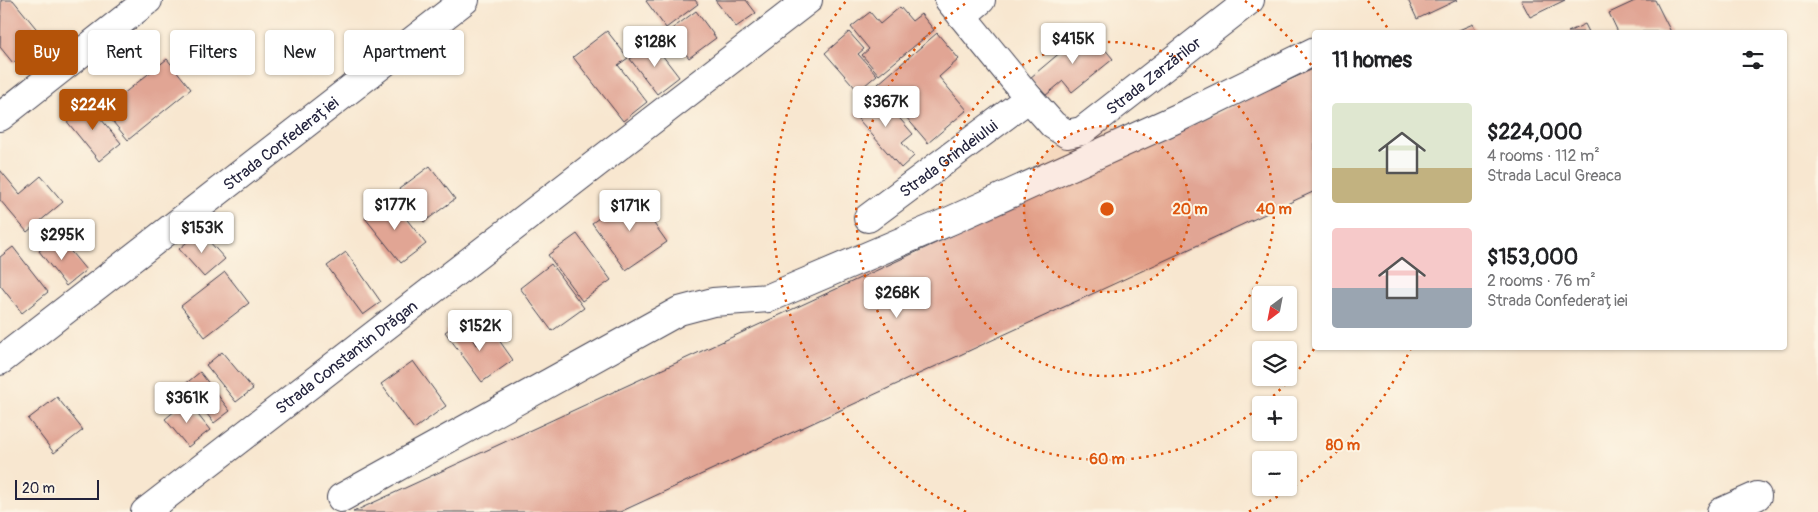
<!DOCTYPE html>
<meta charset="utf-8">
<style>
body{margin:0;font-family:Pangolin,sans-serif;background:#f6f6f6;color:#202124;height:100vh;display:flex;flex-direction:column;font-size:19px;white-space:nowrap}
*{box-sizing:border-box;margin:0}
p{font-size:16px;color:#757577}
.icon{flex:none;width:28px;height:28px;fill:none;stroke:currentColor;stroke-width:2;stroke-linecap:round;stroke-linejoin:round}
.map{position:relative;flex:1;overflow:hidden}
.drawer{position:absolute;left:1312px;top:30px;width:475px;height:320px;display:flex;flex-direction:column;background:#fff;border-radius:5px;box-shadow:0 1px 4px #0004}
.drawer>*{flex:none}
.guide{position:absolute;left:15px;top:30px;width:475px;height:45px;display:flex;gap:10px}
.needle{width:32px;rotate:212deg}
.tools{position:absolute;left:1252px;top:286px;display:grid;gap:10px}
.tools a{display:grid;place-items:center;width:45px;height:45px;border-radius:5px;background:#fff;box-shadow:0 1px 4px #0004;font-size:25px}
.scale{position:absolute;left:15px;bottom:12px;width:84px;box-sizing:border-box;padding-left:5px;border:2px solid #22223b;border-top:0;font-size:14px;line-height:18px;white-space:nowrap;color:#22223b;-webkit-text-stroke:4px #fcf5e5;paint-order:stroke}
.price{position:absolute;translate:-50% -42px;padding:0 11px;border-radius:5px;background:#fff;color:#222;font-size:16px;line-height:32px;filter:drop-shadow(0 1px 2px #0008)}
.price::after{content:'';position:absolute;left:50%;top:30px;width:15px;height:11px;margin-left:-8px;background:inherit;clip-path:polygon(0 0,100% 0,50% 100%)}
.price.current{background:#b45309;color:#fff}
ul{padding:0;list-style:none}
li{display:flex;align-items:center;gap:15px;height:125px;padding:0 20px}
li span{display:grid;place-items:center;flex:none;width:140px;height:100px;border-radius:5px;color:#555}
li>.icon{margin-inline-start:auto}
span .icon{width:60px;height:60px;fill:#fffc;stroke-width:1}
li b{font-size:21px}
h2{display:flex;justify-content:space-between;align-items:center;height:60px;padding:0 20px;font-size:21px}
.tag{padding:0 18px;border-radius:5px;background:#fff;box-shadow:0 1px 4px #0004;font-size:18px;line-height:45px}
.tag.current{background:#b45309;color:#fff}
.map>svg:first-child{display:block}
.building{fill:#e1a594}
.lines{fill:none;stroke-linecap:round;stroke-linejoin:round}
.minor-casing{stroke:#424051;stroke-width:30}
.minor{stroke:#fff;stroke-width:28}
.ring{fill:none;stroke:#de560e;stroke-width:2.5;stroke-dasharray:2.5 5}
.labels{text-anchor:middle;stroke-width:4;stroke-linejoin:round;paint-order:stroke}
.street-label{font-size:16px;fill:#22223b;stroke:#fcf5e5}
.centre{fill:#de560e;stroke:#fcf5e5;stroke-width:2.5}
.ring-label{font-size:15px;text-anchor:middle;font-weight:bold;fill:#de560e;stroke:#fcf5e5;stroke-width:4;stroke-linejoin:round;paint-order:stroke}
</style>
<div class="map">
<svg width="1818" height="512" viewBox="0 0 1818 512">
<rect width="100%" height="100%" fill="#fcf5e5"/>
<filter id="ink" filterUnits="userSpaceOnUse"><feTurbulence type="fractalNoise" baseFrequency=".02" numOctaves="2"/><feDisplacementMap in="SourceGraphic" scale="10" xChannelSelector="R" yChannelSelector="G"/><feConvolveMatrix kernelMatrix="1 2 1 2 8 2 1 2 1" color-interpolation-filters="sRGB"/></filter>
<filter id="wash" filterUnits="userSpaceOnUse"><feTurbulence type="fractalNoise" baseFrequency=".0096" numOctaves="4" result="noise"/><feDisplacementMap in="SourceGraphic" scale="20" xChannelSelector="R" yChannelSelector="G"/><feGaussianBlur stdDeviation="1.12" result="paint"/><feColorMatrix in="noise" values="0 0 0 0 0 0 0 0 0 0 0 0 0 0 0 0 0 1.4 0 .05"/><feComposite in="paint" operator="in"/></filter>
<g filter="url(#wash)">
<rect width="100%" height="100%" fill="#f8e7d0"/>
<g id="blocks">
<g class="building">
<path d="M1,0h12l31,38 -31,25 -13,-16z"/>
<path d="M648,0h47l3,4 -32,24 -20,-27z"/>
<path d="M715,0h31l10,13 -20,14z"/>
<path d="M1408,0h49l-40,19z"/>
<path d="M1521,0h44l-35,17z"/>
<path d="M1637,0h18l16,32h-53l-9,-19z"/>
<path d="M900,7l12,14 9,-7 13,16 -55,45 -17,-20 7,-6 -18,-22 19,-15 10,12z"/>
<path d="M696,11l20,27 -27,20 -20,-27z"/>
<path d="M1473,24l4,8h-23z"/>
<path d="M1585,24l4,8h-21z"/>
<path d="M1088,29l25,30 -41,33 -9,-11 -18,15 -15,-18z"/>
<path d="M607,31l21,27 -10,7 29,37 -24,19 -50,-64z"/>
<path d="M849,32l15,17 -6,5 19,21 -19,16 -33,-38z"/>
<path d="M937,33l22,26 -20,18 28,33 -39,33 -50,-59z"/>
<path d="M652,42l27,35 -22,17 -27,-35z"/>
<path d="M167,59l24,30 -63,51 -25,-30z"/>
<path d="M1313,69l2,4v118l-695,321h-267z"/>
<path d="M877,92l36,42 -11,9 12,13 -13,12 -48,-55z"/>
<path d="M86,101l35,42 -22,18 -34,-42z"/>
<path d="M430,166l25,33 -31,23 -25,-33z"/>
<path d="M0,170l20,24 21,-18 22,26 -36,30 -27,-32z"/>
<path d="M633,194l34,48 -41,28 -34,-47z"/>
<path d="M390,198l36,46 -25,19 -36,-45z"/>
<path d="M200,231l25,28 -21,18 -25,-28z"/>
<path d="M577,234l34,46 -29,21 -34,-46z"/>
<path d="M58,236l28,34 -20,16 -27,-35z"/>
<path d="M13,247l35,45 -26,21 -22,-28v-28z"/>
<path d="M346,252l35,50 -18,13 -36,-49z"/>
<path d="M551,264l33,44 -32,23 -32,-43z"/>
<path d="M225,272l24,31 -44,34 -24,-31z"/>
<path d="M460,321l17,24 17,-12 19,27 -31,22 -37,-50z"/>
<path d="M222,352l31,37 -17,13 -30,-37z"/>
<path d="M413,361l33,45 -32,23 -33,-45z"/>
<path d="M200,372l30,39 -16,12 -30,-38z"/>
<path d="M57,397l26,33 -29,23 -26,-34z"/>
<path d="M187,401l23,29 -22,17 -23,-28z"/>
</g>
</g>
</g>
<g filter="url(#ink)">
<use href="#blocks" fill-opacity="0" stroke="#424051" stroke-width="1"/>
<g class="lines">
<g class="minor-casing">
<g id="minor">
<path id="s1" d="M949,0l80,98 24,27 14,9 15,-3 168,-131"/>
<path d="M962,16l19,-16"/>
<path d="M0,117l148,-117"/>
<path id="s2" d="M868,218l161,-120"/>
<path id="s3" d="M0,361l465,-361"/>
<path d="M341,498l338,-187 34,-9 56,-4 183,-78 228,-103 135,-66"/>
<path id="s4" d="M145,512l663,-512"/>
<path d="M1721,512l36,-16"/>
</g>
</g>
<use href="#minor" class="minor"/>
</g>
</g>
<circle cx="1107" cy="209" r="83" fill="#de560e" fill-opacity=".12"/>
<g class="ring">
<circle cx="1107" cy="209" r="83"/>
<circle cx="1107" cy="209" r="167"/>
<path d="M1314 349A250 250 0 1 1 969 1M1245 1A250 250 0 0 1 1314 69"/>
<path d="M1411 348A334 334 0 0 1 1248 512M966 512A334 334 0 0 1 846 1M1368 1A334 334 0 0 1 1390 32"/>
</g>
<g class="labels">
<g class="street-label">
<text dy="6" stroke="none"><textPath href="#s1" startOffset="285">Strada Zarzărilor</textPath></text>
<text dy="6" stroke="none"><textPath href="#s3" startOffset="355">Strada Confederației</textPath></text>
<text dy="6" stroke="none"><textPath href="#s2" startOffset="100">Strada Grindeiului</textPath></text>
<text dy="6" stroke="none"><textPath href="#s4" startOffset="254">Strada Constantin Drăgan</textPath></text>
</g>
</g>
<circle cx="1107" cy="209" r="8" class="centre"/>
<g class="ring-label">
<text x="1190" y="214">20 m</text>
<text x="1274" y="214">40 m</text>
<text x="1343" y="450">80 m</text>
<text x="1107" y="464">60 m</text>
</g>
</svg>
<div class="tools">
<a><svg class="needle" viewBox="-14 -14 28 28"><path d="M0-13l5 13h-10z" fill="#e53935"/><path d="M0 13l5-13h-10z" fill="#757577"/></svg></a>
<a><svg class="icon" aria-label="layers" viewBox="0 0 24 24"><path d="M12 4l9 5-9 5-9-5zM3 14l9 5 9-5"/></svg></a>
<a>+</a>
<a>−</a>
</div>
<div class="scale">20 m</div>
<b class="price" style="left:1073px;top:65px">$415K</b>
<b class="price" style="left:655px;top:68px">$128K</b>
<b class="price" style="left:886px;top:128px">$367K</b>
<b class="price current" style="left:93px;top:131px">$224K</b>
<b class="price" style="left:395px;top:231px">$177K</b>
<b class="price" style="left:630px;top:232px">$171K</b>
<b class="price" style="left:202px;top:254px">$153K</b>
<b class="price" style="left:62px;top:261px">$295K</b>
<b class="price" style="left:897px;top:319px">$268K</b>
<b class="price" style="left:480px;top:352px">$152K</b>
<b class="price" style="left:187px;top:424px">$361K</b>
<div class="guide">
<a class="tag current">Buy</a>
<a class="tag">Rent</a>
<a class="tag">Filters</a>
<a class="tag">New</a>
<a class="tag">Apartment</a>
</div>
<section class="drawer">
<h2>11 homes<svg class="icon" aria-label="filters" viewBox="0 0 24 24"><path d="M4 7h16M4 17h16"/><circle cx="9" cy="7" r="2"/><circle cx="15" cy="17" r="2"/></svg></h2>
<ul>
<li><span style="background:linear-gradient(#dfe7d0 65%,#c2b280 0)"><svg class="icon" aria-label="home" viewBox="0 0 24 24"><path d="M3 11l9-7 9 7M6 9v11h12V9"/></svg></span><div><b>$224,000</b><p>4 rooms · 112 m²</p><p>Strada Lacul Greaca</p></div></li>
<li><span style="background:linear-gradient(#f6c9c9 60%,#9aa5b1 0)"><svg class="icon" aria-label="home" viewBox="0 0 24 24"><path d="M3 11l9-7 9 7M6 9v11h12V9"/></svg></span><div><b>$153,000</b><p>2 rooms · 76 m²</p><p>Strada Confederației</p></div></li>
</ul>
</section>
</div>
